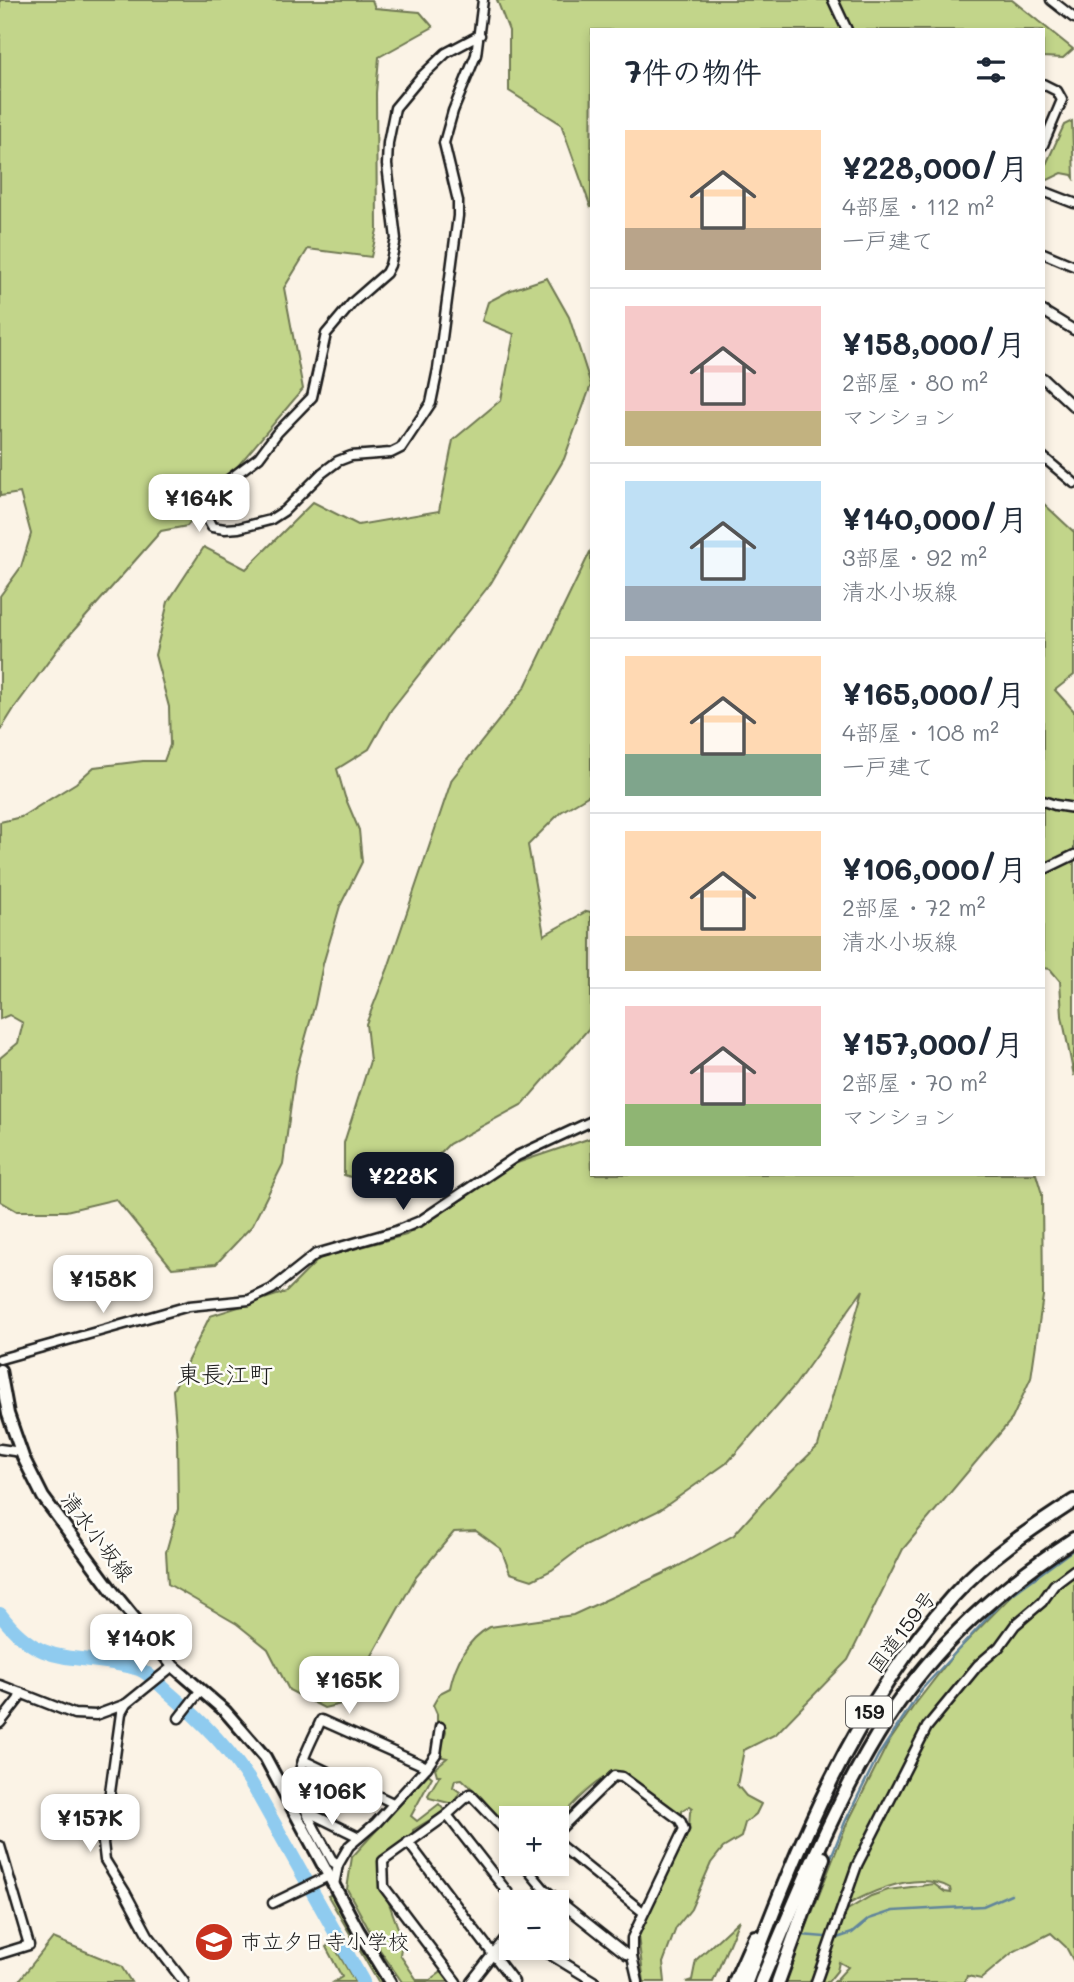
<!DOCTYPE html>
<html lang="ja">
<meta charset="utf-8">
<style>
body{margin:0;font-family:Mali,"Klee One",sans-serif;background:#f2f2f3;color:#1f2937;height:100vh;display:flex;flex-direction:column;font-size:26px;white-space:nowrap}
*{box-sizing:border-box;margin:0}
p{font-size:23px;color:#747a83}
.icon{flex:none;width:38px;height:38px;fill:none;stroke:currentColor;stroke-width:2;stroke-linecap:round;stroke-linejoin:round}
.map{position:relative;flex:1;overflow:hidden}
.drawer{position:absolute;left:590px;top:28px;width:455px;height:1148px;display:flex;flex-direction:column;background:#fff;border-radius:0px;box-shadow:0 4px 10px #0003}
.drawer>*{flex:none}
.tools{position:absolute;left:499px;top:1806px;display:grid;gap:14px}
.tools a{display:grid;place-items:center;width:70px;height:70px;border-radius:0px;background:#fff;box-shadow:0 4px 10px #0003;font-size:35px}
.price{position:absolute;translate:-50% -60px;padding:0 16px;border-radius:14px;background:#fff;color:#222;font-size:23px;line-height:46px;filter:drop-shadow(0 2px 4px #0008)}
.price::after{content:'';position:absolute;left:50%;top:42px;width:21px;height:16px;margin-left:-10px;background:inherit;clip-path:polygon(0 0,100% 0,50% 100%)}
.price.current{background:#111827;color:#fff}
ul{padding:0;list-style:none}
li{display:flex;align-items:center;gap:21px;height:175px;padding:0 35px}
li+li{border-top:2px solid #e0e1e3}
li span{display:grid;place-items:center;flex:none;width:196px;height:140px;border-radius:0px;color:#555}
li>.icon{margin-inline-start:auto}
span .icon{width:84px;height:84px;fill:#fffc;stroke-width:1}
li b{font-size:30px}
h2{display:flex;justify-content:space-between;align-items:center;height:84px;padding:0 35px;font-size:30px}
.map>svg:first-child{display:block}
.green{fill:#c2d58a;stroke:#6f7853;stroke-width:2}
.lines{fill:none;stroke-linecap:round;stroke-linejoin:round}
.stream{stroke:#61859b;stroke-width:2.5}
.river{stroke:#8fcbef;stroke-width:14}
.minor-casing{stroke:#1c1c1c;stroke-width:13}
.major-casing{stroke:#1c1c1c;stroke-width:16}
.highway-casing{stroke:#1c1c1c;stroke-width:18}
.minor{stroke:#fdfcf7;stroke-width:8}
.major{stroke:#fdfcf7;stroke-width:10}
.highway{stroke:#fdfcf7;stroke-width:12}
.labels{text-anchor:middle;stroke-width:5;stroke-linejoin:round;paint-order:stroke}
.shield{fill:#fdfcf7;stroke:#605f5e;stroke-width:2}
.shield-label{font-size:19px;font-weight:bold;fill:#1c1c1c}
.street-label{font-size:21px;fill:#1c1c1c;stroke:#fdfcf7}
.poi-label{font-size:21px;fill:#1c1c1c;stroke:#fdfcf7;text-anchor:start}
.quarter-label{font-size:24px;fill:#1c1c1c;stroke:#fdfcf7}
</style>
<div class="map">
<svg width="1074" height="1982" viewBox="0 0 1074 1982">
<rect width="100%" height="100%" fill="#fbf3e6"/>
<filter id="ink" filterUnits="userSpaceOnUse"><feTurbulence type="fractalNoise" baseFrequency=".0143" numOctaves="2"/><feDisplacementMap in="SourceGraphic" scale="14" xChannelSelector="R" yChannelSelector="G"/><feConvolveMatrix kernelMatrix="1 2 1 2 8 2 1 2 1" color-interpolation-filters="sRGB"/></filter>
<g filter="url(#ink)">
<g class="green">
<path d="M0,0h372l3,8 45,4 13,15 -54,30 -3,36 1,137 -6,27 -63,-8 -24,39 19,101 -116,137 -26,5 -101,115 -45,61 -15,24v-135l21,-29 10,-33 -11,-41 -20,3z"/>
<path d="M497,0h515l61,49 -10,9 -20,-1v-27h-451l-1,178 -30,-84 -52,-33v-60z"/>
<path d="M1072,121l2,57 -2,-3 -10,-2 -14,7 -5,-2v-7l21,-46z"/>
<path d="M547,278l22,39 22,68 -27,74 -73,124 -100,127 -22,39 -32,20 8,28 14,33 3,32 -22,44 -17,58 -8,40 -20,71 -12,89 -31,62 -36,38 -44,4 -56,-69 -50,12h-49l-17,-10v-143l18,-15 5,-20 -14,-8 -9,4v-197l21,-5 55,-34 18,-16 49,-6h21l6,-16 -1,-38 -14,-52 13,-53 36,-55 42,22 67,-67 45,23 81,-14 14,-71 48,-40 13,-66 -32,-13 6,-19 23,-12z"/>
<path d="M1043,503l31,29v143l-19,15 19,21v365l-12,-60 -2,-35 -10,-12 -7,-1z"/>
<path d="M591,550v244l-30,18 -33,33 16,90 43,-24 4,1v114l-68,78 -74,40 -31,32 -48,7 -26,-8v-32l26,-82 -4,-37 22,-56 64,-189 73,-92z"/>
<path d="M591,1138l1,36h444l6,20 1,102 -12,82 -19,41 -109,130 -55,111 -72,74 -32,16 -7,35 9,11 15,8 -5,10 -11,9 -4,14 -18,11 -12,15 -20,46 -15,19 -13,35 2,19h-21l-6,-46 51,-108 1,-16 3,-4 -3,-2 -8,5v5h-3l-55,-44c-21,-3 -57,37 -67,52l-1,-6 -35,-2 -10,2 -1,13 -28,-33 -20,-19 -7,1 -2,7 7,5 -7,12 -24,-6 -1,-3 12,-20h-3l-2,-7 12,-10 -8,-2 7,-25 -9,-8v-9l-4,-9 7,-12 10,-5c5,-24 17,-49 40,-61l83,-12 100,-46 61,-34 46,-52 38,-37 45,-156 -68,95 -67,77 -68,48 -79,38 -29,22 -20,10 -22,-7 -9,-24 -25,-18 -22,1 -38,45 -51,91 -24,36 -17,4 -35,-18 -21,-41 -31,-25 -69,-40 -2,-32 12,-43 -1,-71 -4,-48 37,-74 76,-24 34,-34 86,-23 105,-70z"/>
<path d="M1074,1549v20l-31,27 -125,142 -33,61 -22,46 -51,137h-27l61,-156 41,-81 26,-38 41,-53 60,-61 47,-37z"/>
<path d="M1074,1574v388l-8,-15 -15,-14 -38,19 -32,27 -14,-3 -2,6h-131l14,-15 -9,-5 -2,9 -9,11h-9l25,-70 27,-16 17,-6 46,-6 11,8 6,1 -1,-5c-32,-18 -76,2 -105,18l13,-36 64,-128 30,-41 30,-36 79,-84z"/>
<path d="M428,1774l4,3 -21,39 6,5 22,-17 6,7 -3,4 -2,-1 -27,16v3l-30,23 -5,15 1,14 8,13 11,30 4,13 -2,14 17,25h13l13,-9 7,11h-48l-22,-32 -33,-61 5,-32z"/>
<path d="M332,1894l19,39 31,49h-4l-50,-86z"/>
<path d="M739,1920l-26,62h-27l6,-2 4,-20z"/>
<path d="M53,1938l68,28 10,16h-113z"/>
<path d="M331,1943h1l23,39h-21l8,-5 -16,-30z"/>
</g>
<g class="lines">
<g class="stream">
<path d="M818,1890l27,-68 33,-66 44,-67 81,-88 71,-52"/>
<path d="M801,1935l36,3 15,-5 17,-14 24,-8 90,-5 28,-12"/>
</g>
<path class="river" d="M0,1614c45,60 80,36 139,55 10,4 21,16 29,23 35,30 65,60 88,99l107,191"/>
<g class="minor-casing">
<g id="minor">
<path d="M833,0l14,30"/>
<path d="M1051,0l23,18"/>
<path d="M480,35l-34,18 -26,25 -25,30 -7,35 -1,22 9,74 -6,26 -4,8 -33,29 -27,32 -14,63 -35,36 -18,24 -44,33 -11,14 -1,7 9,16 13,2 14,-1 31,-8 14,-9 38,-38 16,-12 13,-5 40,-3 10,-5 30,-45 7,-34 20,-153v-15l-14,-58 9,-32 23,-56 7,-55"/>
<path d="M1043,84l14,7 5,9 -19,45"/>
<path d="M1043,191l31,12"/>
<path d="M1043,253l31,13"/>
<path d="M1043,311l31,19"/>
<path d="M1043,378l31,29"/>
<path d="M1043,457l31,26"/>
<path d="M1043,801l12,4 19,3"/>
<path d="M1043,870l31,-15"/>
<path d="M0,1359l189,-53 60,-6 23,-11 44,-35 80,-23 24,-10 97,-65 75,-35"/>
<path d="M0,1449l21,3"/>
<path d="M0,1685l74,29 22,1 30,-11 47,-38"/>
<path d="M126,1704l-5,9 -18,130 2,17 20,32 23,43 36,47"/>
<path d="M179,1718l21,-27"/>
<path d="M0,1723l18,-23 3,-7"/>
<path d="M303,1760l90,43"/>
<path d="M308,1812l51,25"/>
<path d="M447,1815l68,87"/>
<path d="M556,1833l58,-57 8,1 58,43 4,9 -52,109v18l6,26"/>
<path d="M408,1842l106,140"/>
<path d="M556,1842l87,70"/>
<path d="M0,1846l29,99 -29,9"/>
<path d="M523,1864l21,25 82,65 6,2"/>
<path d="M338,1865l11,-19 27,-23 51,-56 9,-13 4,-27"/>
<path d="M334,1885l4,-20 -5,-3c-10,-19 -36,-60 -35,-80 2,-22 15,-43 23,-62l106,47"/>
<path d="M273,1903l56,-27"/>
<path d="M543,1948l3,4 49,30"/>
<path d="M456,1982l-72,-95 -1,-26 64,-46 23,-21 41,43"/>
<path d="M471,1982l40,-51"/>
<path d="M816,1982l41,-117 70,-138 51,-62 21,-18 16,-22 27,-23 12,-17 20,-15"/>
</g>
</g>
<g class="major-casing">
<path id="major" d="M0,1370l8,44 15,43 20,40 70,95 60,74 52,45 40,46 93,173 32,52"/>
</g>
<g class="highway-casing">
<g id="highway">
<path d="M735,1982l20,-45"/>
<path d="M746,1982c52,-137 108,-276 207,-386 34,-38 79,-68 121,-95"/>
<path d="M761,1982c38,-89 74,-182 127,-264 46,-72 114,-133 186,-179"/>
<path d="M778,1982l45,-124"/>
</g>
</g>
<use href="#minor" class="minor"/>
<use href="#major" class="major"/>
<use href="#highway" class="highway"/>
</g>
</g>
<defs>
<g id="school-disc" transform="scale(2.0125)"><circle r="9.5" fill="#c8321e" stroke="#fdfcf7"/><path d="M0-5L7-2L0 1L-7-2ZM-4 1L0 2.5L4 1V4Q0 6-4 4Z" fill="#fff"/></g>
</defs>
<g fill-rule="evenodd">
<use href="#school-disc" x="214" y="1942"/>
</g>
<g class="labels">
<rect class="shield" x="846" y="1696.5" width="46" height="31" rx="5"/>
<g class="shield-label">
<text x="869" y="1719">159</text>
</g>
<g class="street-label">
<text transform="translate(97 1537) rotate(53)" y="7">清水小坂線</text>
<text transform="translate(902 1632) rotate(-53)" y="7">国道159号</text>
</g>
<g class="poi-label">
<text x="241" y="1949">市立夕日寺小学校</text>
</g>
<g class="quarter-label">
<text x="225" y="1383">東長江町</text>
</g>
</g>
</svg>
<div class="tools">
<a>+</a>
<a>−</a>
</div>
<b class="price" style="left:199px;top:534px">¥164K</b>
<b class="price current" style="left:403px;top:1212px">¥228K</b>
<b class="price" style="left:103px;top:1315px">¥158K</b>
<b class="price" style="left:141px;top:1674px">¥140K</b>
<b class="price" style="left:349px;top:1716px">¥165K</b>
<b class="price" style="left:332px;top:1827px">¥106K</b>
<b class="price" style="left:90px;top:1854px">¥157K</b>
<section class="drawer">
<h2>7件の物件<svg class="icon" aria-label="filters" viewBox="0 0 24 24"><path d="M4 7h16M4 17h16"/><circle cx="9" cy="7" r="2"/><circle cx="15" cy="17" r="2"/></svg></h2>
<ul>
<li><span style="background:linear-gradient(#ffd9b3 70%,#b9a48a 0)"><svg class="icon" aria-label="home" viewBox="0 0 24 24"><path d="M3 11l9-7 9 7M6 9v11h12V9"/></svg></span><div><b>¥228,000/月</b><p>4部屋 · 112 m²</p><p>一戸建て</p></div></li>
<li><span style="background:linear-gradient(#f6c9c9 75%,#c2b280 0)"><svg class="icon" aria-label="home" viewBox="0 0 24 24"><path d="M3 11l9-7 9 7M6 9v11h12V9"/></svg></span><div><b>¥158,000/月</b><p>2部屋 · 80 m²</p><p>マンション</p></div></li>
<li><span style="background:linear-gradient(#bfe0f5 75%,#9aa5b1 0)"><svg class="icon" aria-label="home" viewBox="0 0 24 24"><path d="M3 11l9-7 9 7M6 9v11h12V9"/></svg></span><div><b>¥140,000/月</b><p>3部屋 · 92 m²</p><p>清水小坂線</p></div></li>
<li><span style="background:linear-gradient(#ffd9b3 70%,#7fa58c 0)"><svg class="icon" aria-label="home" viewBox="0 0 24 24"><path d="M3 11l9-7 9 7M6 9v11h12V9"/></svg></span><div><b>¥165,000/月</b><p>4部屋 · 108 m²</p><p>一戸建て</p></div></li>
<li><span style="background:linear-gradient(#ffd9b3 75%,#c2b280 0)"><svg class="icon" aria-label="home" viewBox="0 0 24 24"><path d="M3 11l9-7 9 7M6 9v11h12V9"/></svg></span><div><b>¥106,000/月</b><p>2部屋 · 72 m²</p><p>清水小坂線</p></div></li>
<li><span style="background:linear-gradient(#f6c9c9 70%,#8fb573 0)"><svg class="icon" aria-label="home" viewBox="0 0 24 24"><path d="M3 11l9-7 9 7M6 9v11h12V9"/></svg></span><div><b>¥157,000/月</b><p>2部屋 · 70 m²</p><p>マンション</p></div></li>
</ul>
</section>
</div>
